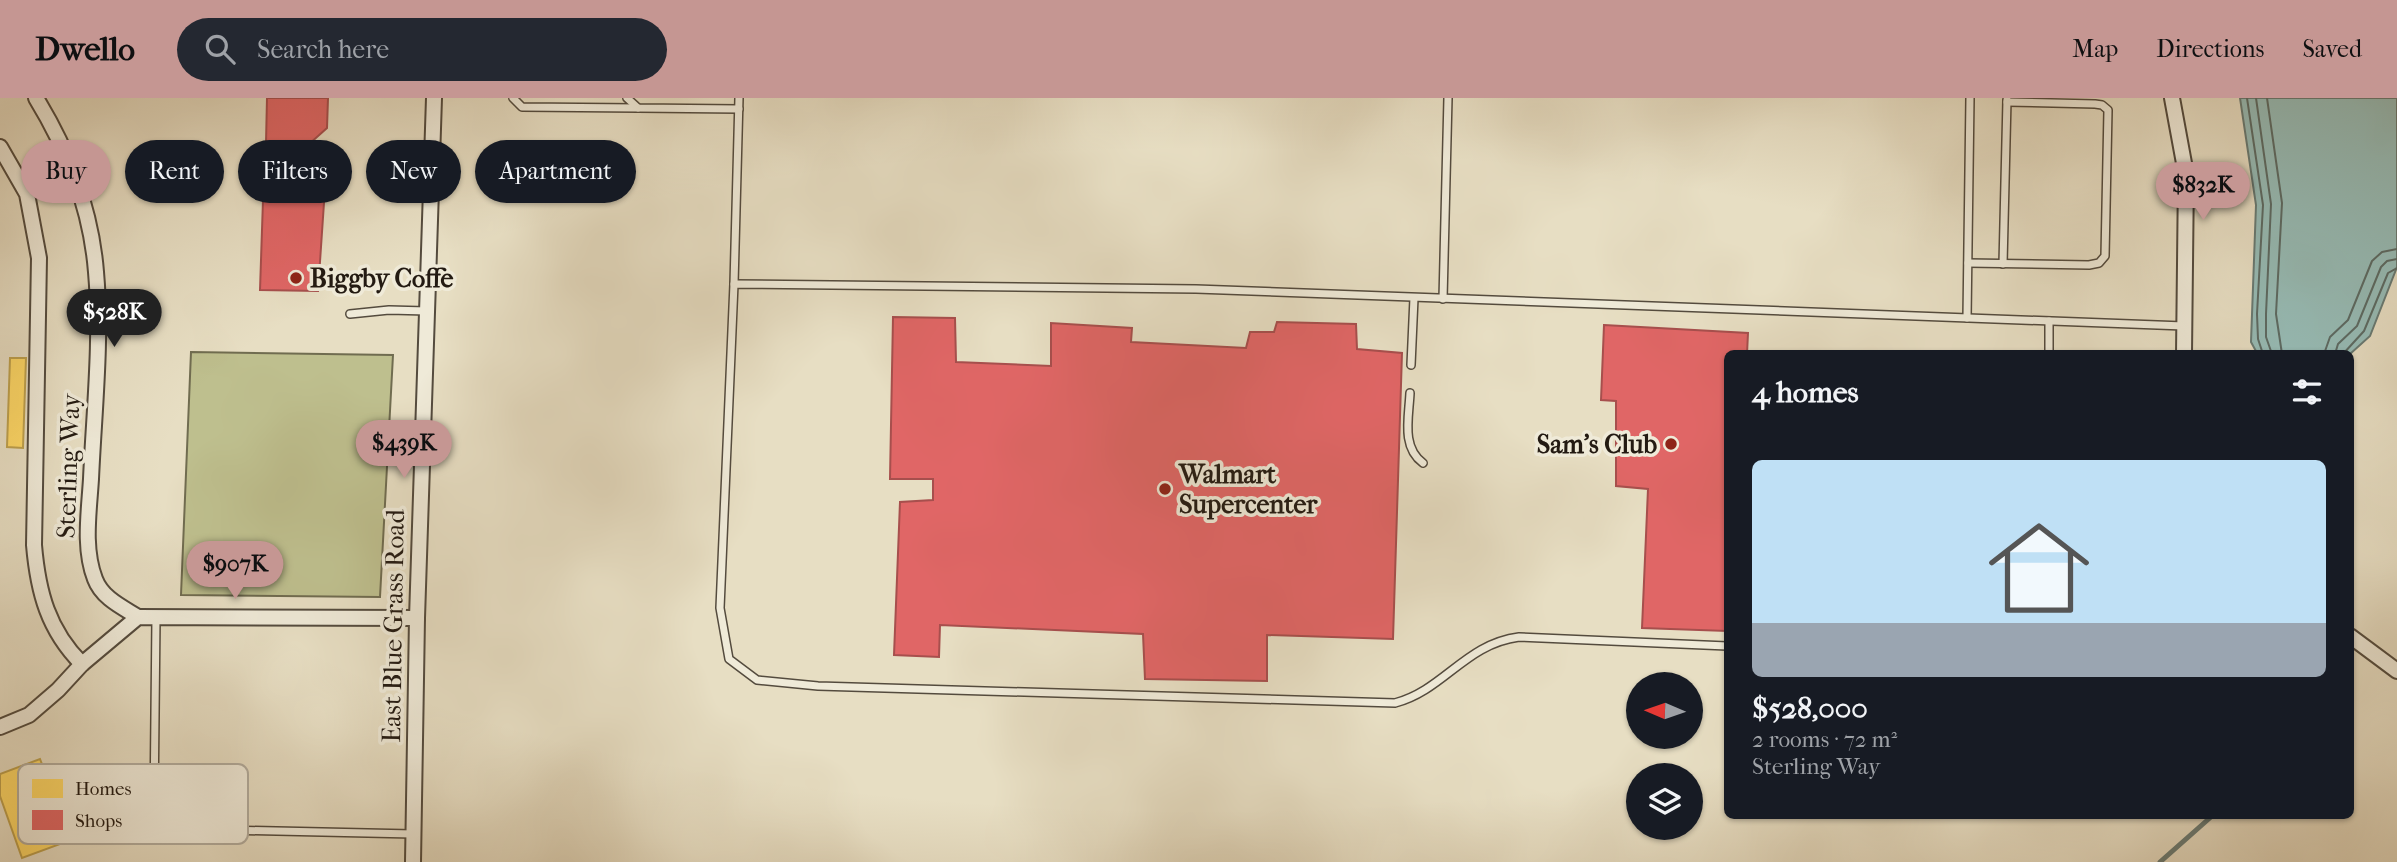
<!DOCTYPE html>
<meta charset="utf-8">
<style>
body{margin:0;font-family:"IM FELL French Canon",serif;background:#242831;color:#f1f3f6;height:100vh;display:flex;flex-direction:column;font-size:26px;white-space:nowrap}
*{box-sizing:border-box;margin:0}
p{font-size:23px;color:#9ea1a6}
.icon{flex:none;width:38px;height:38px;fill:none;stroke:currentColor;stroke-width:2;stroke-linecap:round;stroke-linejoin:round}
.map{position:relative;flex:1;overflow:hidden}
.details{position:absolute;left:1724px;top:252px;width:630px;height:469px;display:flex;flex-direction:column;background:#171b24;border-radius:10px;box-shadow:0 2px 5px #0004}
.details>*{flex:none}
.guide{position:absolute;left:21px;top:42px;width:665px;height:63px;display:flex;gap:14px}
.needle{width:46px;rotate:272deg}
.buttons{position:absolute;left:1626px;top:574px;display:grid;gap:14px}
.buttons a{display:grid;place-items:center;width:77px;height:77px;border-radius:50%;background:#171b24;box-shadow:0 2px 5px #0004;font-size:35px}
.price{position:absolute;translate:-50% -60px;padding:0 16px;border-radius:24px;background:#c59692;color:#111;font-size:23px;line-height:46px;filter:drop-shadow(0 2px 4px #0008)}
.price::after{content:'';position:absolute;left:50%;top:42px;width:21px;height:16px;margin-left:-10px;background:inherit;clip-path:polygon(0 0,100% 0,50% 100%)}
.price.current{background:#222;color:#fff}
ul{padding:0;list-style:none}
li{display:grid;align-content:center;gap:14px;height:371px;padding:0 28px}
li span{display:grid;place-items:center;height:217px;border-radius:10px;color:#555}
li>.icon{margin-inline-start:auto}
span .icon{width:126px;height:126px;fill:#fffc;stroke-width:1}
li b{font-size:30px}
h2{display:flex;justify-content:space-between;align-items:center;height:84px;padding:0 28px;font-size:30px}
.pill{padding:0 24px;border-radius:32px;background:#171b24;box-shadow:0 2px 5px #0004;font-size:24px;line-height:63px}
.pill.current{background:#c59692;color:#111}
header{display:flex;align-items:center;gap:42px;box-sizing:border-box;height:98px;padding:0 35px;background:#c59692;color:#111}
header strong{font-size:33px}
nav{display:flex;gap:38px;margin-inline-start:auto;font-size:24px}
.search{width:490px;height:63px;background:#242831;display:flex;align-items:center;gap:18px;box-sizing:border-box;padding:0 24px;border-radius:38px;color:#9ea1a6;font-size:26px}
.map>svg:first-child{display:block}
.green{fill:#bebf8e;stroke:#706c50;stroke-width:2}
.water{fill:#97bcb6;stroke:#697b74;stroke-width:2}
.homes{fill:#ffd966;stroke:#bda04d;stroke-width:2}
.shops{fill:#e06666;stroke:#a74f4d;stroke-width:2}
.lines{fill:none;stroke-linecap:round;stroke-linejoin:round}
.shore{stroke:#5d6b64;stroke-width:2}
.stream{stroke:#697b74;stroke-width:5}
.service-casing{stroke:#544b3e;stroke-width:10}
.minor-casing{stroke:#544b3e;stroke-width:18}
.service{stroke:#efead8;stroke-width:7}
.minor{stroke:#efead8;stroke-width:14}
.poi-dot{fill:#8f2418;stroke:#efead8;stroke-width:2.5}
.labels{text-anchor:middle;stroke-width:7;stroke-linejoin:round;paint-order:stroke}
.poi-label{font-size:26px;font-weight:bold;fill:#231a12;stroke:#efead8;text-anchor:start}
.street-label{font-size:26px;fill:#231a12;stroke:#efead8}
.key{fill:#efead8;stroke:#b2ac9d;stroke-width:2}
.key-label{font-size:19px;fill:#231a12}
</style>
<header>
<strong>Dwello</strong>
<div class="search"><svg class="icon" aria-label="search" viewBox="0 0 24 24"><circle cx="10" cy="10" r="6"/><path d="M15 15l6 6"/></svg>Search here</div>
<nav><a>Map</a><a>Directions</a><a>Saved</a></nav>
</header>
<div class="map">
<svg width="2397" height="764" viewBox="0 0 2397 764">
<rect width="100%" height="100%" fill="#e7dec3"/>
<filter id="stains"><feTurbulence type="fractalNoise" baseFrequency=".00286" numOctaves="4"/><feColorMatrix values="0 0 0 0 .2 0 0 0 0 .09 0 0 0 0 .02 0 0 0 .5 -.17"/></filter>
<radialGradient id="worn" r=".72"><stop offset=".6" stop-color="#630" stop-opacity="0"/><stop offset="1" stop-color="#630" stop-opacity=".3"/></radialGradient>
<path class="green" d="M191,254l202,3 -13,242 -199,-2z"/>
<path class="water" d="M2240,0h157v169l-27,69 -20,18 -93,-1 -6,-11 5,-137z"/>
<g class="homes">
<path d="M10,260h16l-3,90 -16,-1z"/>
<path d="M40,661l31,81 -49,18 -22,-62v-22z"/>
</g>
<g class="shops">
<path d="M267,0h61l-1,30 -19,17 -42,-2z"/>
<path d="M264,72h43l18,18 -7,103 -58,-1z"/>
<path d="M893,219l62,1 1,44 95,4v-43l81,5 -1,14 115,6 4,-16h24l3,-10 79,2 1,25 45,4 -9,286 -126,-4v46l-122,-2 -2,-45 -203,-9 -1,32 -45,-2 6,-153 33,-2v-21h-43z"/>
<path d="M1604,227l144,8 -1,21h-20v277l-85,-3 6,-139 -32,-3v-85l-15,-1z"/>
</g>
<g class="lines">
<g class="shore">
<path d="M2247,0l16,107 -6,109 1,25 5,15"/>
<path d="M2256,0l15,106 -5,110v23l6,17"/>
<path d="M2267,0l15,105 -6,111 6,40"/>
<path d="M2324,256l6,-17 18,-17 24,-59 10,-9 15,-3"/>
<path d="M2335,256l3,-10 19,-18 24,-59 6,-6 10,-2"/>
<path d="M2343,256l21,-23 24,-58 9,-5"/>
</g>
<path class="stream" d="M2160,764l52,-46"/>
<g class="service-casing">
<g id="service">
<path d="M513,0l9,9 116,1"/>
<path d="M627,0l11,10 101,1"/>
<path d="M1968,165l121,2 10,-2 6,-7 3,-146 -6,-5 -7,-1 -88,-2"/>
<path d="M2003,166l4,-164"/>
<path d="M734,186l5,-186"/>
<path d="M1443,201l5,-201"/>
<path d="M350,216l39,-4 38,1"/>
<path d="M1967,220l3,-220"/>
<path d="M2049,256v-33"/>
<path d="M1411,267l3,-67"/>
<path d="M1410,295c-1,24 -9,54 13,70"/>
<path d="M156,520l-2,191 25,20 234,5"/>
<path d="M1727,548l-208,-9c-54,7 -75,53 -124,66l-577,-17 -61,-6 -28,-21 -9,-51 14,-324 462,5 988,37"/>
</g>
</g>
<g class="minor-casing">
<g id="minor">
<path d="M36,0c33,54 55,110 60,174 6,68 -2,139 -5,207 -2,33 -8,69 4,100 7,19 27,28 43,38"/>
<path d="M2172,0l14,76 -2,180"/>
<path d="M0,49l27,47 12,64 -5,287c4,47 14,85 48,119"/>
<path d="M2350,538l47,35"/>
<path d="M0,629l29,-12 29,-25 24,-26 56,-47 279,1"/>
<path d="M413,764l4,-244 17,-520"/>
</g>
</g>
<use href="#service" class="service"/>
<use href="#minor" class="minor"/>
</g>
<g class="poi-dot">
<circle cx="296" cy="180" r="7"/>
<circle cx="1671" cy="346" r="7"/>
<circle cx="1165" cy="391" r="7"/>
</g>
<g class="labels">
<g class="poi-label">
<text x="310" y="189">Biggby Coffe</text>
<text x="1657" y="355" text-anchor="end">Sam's Club</text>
<text x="1179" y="385">Walmart<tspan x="1179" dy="30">Supercenter</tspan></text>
</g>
<g class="street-label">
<text transform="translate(68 368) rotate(-88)" y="9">Sterling Way</text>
<text transform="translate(393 528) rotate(-89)" y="9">East Blue Grass Road</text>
</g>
</g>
<rect x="18" y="666" width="230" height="80" rx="10" class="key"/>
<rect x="32" y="681" width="31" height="19" fill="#ffd966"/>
<rect x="32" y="712" width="31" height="20" fill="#e06666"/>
<g class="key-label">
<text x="75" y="697">Homes</text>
<text x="75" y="729">Shops</text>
</g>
<rect width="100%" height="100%" filter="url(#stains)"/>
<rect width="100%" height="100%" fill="url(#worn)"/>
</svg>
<div class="buttons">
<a><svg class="needle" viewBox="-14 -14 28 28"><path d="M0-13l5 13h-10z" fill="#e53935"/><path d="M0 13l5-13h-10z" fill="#9ea1a6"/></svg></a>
<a><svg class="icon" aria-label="layers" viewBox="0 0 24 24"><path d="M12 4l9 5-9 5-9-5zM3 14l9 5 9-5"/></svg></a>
</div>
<b class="price" style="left:2203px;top:124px">$832K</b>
<b class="price current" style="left:114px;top:251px">$528K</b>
<b class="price" style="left:404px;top:382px">$439K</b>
<b class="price" style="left:235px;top:503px">$907K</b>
<div class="guide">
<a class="pill current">Buy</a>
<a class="pill">Rent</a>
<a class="pill">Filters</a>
<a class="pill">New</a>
<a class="pill">Apartment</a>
</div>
<section class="details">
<h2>4 homes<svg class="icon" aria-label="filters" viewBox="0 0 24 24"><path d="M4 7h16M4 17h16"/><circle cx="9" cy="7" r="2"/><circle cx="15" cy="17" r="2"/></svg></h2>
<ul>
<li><span style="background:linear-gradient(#bfe0f5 75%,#9aa5b1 0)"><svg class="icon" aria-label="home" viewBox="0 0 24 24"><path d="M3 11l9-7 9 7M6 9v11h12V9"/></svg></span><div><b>$528,000</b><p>2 rooms · 72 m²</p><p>Sterling Way</p></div></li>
</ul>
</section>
</div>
